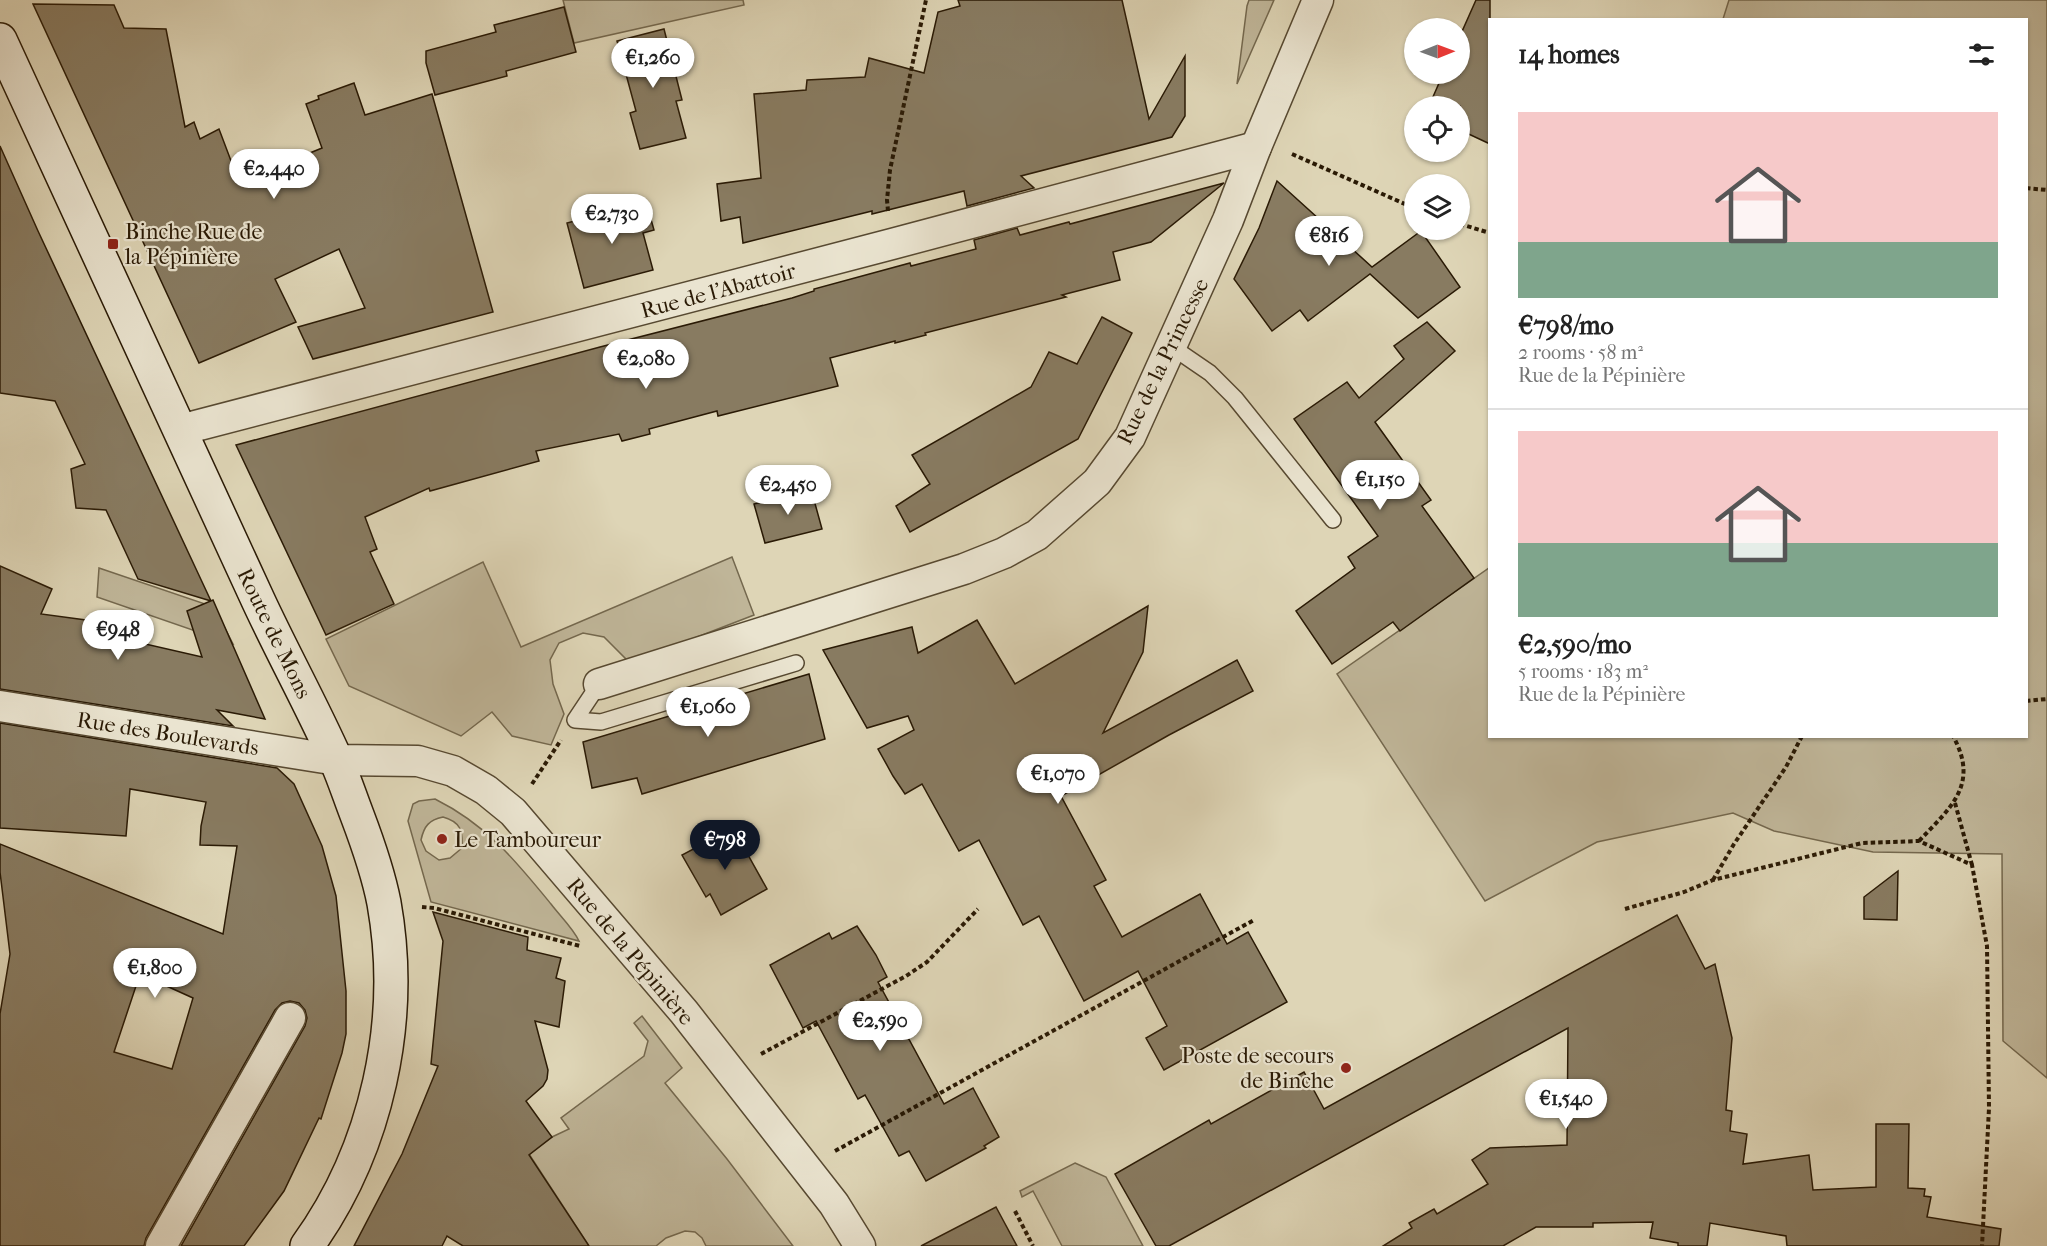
<!DOCTYPE html>
<meta charset="utf-8">
<style>
body{margin:0;font-family:"IM FELL French Canon",serif;background:#f2f2f2;color:#222;height:100vh;display:flex;flex-direction:column;font-size:22px;white-space:nowrap}
*{box-sizing:border-box;margin:0}
p{font-size:20px;color:#767676}
.icon{flex:none;width:33px;height:33px;fill:none;stroke:currentColor;stroke-width:2;stroke-linecap:round;stroke-linejoin:round}
.map{position:relative;flex:1;overflow:hidden}
.drawer{position:absolute;left:1488px;top:18px;width:540px;height:720px;display:flex;flex-direction:column;background:#fff;border-radius:0px;box-shadow:0 2px 4px #0004}
.drawer>*{flex:none}
.needle{width:39px;rotate:89deg}
.tools{position:absolute;left:1404px;top:18px;display:grid;gap:12px}
.tools a{display:grid;place-items:center;width:66px;height:66px;border-radius:50%;background:#fff;box-shadow:0 2px 4px #0004;font-size:30px}
.price{position:absolute;translate:-50% -51px;padding:0 14px;border-radius:21px;background:#fff;color:#222;font-size:20px;line-height:39px;filter:drop-shadow(0 2px 3px #0008)}
.price::after{content:'';position:absolute;left:50%;top:36px;width:18px;height:14px;margin-left:-9px;background:inherit;clip-path:polygon(0 0,100% 0,50% 100%)}
.price.selected{background:#111827;color:#fff}
ul{padding:0;list-style:none}
li{display:grid;align-content:center;gap:12px;height:318px;padding:0 30px}
li+li{border-top:2px solid #e0e0e0}
li span{display:grid;place-items:center;height:186px;border-radius:0px;color:#555}
li>.icon{margin-inline-start:auto}
span .icon{width:108px;height:108px;fill:#fffc;stroke-width:1}
li b{font-size:26px}
h2{display:flex;justify-content:space-between;align-items:center;height:72px;padding:0 30px;font-size:26px}
.map>svg:first-child{display:block}
.green{fill:#bfb598;stroke:#74684e;stroke-width:1.5;fill-rule:evenodd}
.building{fill:#887b61;stroke:#2a1a05;stroke-width:1.5;fill-rule:evenodd}
.lines{fill:none;stroke-linecap:round;stroke-linejoin:round}
.lane-casing{stroke:#574931;stroke-width:18}
.street-casing{stroke:#574931;stroke-width:33}
.secondary-casing{stroke:#2a1a05;stroke-width:36}
.path{stroke:#2a1a05;stroke-width:4;stroke-dasharray:4.5 3;stroke-linecap:butt}
.lane{stroke:#eae4d0;stroke-width:15}
.street{stroke:#eae4d0;stroke-width:30}
.secondary{stroke:#eae4d0;stroke-width:33}
.poi-dot{fill:#8f2418;stroke:#eae4d0;stroke-width:2}
.labels{text-anchor:middle;stroke-width:4.5;stroke-linejoin:round;paint-order:stroke}
.poi-label{font-size:22px;fill:#2a1a05;stroke:#eae4d0;text-anchor:start}
.street-label{font-size:22px;fill:#2a1a05;stroke:#eae4d0}
</style>
<div class="map">
<svg width="2047" height="1246" viewBox="0 0 2047 1246">
<rect width="100%" height="100%" fill="#ded5b6"/>
<filter id="stains"><feTurbulence type="fractalNoise" baseFrequency=".00333" numOctaves="4"/><feColorMatrix values="0 0 0 0 .2 0 0 0 0 .09 0 0 0 0 .02 0 0 0 .5 -.17"/></filter>
<radialGradient id="worn" r=".72"><stop offset=".6" stop-color="#630" stop-opacity="0"/><stop offset="1" stop-color="#630" stop-opacity=".3"/></radialGradient>
<g class="green">
<path d="M563,0h180l1,5 -170,38z"/>
<path d="M1249,0h25l-37,84 10,-78z"/>
<path d="M1729,0h318v1078l-44,-37 -1,-187 -129,-2 -99,-21 -41,-18 -136,29 -112,59 -148,-227 152,-106 1,168h536v-716l-303,-1z"/>
<path d="M732,557l22,58 -124,48 -26,-26 -21,-4 -24,10 -9,17 3,24 11,30 -13,31 -39,-9 -20,-24 -31,24 -112,-50 -23,-47 157,-77 38,85z"/>
<path d="M99,568l115,39 19,37 -136,-47z"/>
<path d="M435,799c52,26 80,61 116,105 9,12 22,24 28,37l-148,-39 -23,-81 5,-17 6,-3zM443,817c18,5 20,14 19,31l-12,10 -11,2 -13,-9 -5,-11c3,-14 8,-20 22,-23z"/>
<path d="M642,1016l40,52 -17,15 62,76 66,87h-87l-4,-8 -7,-6 -10,-1 -19,7 -10,8h-67l-60,-92 23,-17 17,-8 -8,-11 83,-62 4,-15 -14,-18z"/>
<path d="M1075,1163l31,14 37,69h-81l-29,-55 -11,6 -2,-6z"/>
</g>
<g class="building">
<path d="M958,0h164l27,119 36,-63v60l-13,21 -151,39 13,12 -67,18 -3,-15 -92,23v-3l-129,32 -3,-26 -19,4 -4,-37 44,-6 -7,-84 52,-4 1,-10 58,-3 4,-19 55,15 14,-61 22,-6z"/>
<path d="M1476,0h14v144l-30,-14v-24h-31l14,-32h17v-38z"/>
<path d="M33,4l81,1 10,23 42,1 19,98 9,-5 6,17 19,-10 20,53 83,-34 -16,-44 13,-5 -1,-3 36,-13 11,32 67,-21 61,218 -180,47 -15,-32 67,-19 -26,-59 -64,30 21,43 -97,41z"/>
<path d="M564,7l12,45 -70,19 1,5 -72,19 -9,-32v-12l70,-19 -2,-7z"/>
<path d="M664,29l18,71 -6,1 10,37 -46,11 -10,-36 6,-2 -19,-70z"/>
<path d="M0,146l38,85 173,370 -73,-22 -32,-69 -30,-2 -5,-39 14,-5 -30,-63 -55,-8z"/>
<path d="M1277,181l95,86 49,-36 39,56 -42,31 -48,-44 -62,47 -8,-11 -28,21 -38,-52 25,-51z"/>
<path d="M1224,183l-73,59 -38,10 7,28 -58,15 4,2 -141,36 1,2 -31,8v-2l-65,17 8,28 -120,30 -1,-5 -68,18 1,5 -28,7 -3,-7 -83,17 3,10 -109,30 -1,-3 -64,29 12,32 -7,3 24,52 -68,31 -90,-190 364,-98 192,-49 22,-7v-2l96,-26 1,3 65,-17 -2,-9 43,-12 3,7 49,-13 1,2z"/>
<path d="M646,202l8,28 -11,3 10,37 -69,18 -17,-65z"/>
<path d="M1102,317l30,16 -54,106 -168,93 -14,-26 34,-22 -18,-29 119,-68 18,-35 28,12z"/>
<path d="M1427,322l28,29 -80,71 56,78 -9,6 52,72 -74,53 -7,-9 -61,42 -36,-53 59,-43 -7,-11 30,-21 -84,-117 53,-37 12,16 45,-39 -10,-13z"/>
<path d="M811,489l11,40 -57,14 -11,-39z"/>
<path d="M0,566l52,23 -11,25 67,9 -2,12 96,22 -15,-46 26,-11 52,119 -48,-9 16,16 -233,-37z"/>
<path d="M1148,606l-5,46 -40,81 134,-73 16,31 -84,44 -108,61 45,84 -12,6 28,51 78,-43 27,50 21,-12 39,70 -123,68 -18,-32 21,-12 -29,-55 -54,30 -45,-85 -16,9 -44,-85 -20,11 -37,-67 -17,10 -12,-18 -15,-27 36,-19 -6,-14 -41,12 -44,-78 89,-23 6,26 59,-33 38,64z"/>
<path d="M809,674l16,65 -183,55 -5,-16 -45,10 -9,-46z"/>
<path d="M0,723l277,45 17,16 28,62 14,50 10,95v43l-4,19 -21,66 -2,-1 -35,73 -40,55h-63l124,-220 2,-8 -2,-8 -6,-7 -9,-2 -8,2 -7,7 -129,228 -2,8h-144v-232l10,-60 -10,-82v-28l223,90 14,-88 -37,-1 1,-19 5,-24 -76,-13 -4,47 -126,-8zM140,974l53,24 -21,71 -58,-17z"/>
<path d="M733,828l34,61 -46,26 -11,-21 -4,3 -24,-42z"/>
<path d="M1898,871l-1,49 -33,-1v-22z"/>
<path d="M433,912l95,25 -1,13 34,8 -5,20 9,3 -6,46 -24,-6 13,49 -1,9 -4,7 -17,15 26,36 -23,18 60,91h-126l-16,-10 -5,10h-88l48,-92 36,-88 -7,-2 12,-123z"/>
<path d="M1677,915l28,54 10,-5 17,74 -6,72 6,1 -2,20 17,3 -4,30 66,-9 4,35 63,-3v-63h33l-1,64 17,1 -1,7 7,1 -4,20 74,12 -2,17h-212l-1,-10 -76,-13 -3,23h-29v-3l-28,-5 3,-16 -60,1v4h-57l-33,19h-120l29,-18 -3,-5 25,-14 3,5 51,-30 -16,-24 18,-12 77,-3 1,-117 -399,218h-13l-41,-72 94,-54 2,4 93,-52 20,37z"/>
<path d="M857,926l19,29 11,22 -9,5 66,122 29,-16 26,49 -15,9 2,2 -60,33 -17,-30 -10,5 -34,-61 -7,4 -42,-78 -13,7 -33,-63 59,-32 3,6z"/>
<path d="M996,1207l21,39h-96z"/>
</g>
<g class="lines">
<g class="lane-casing">
<g id="lane">
<path d="M1172,347l38,26 25,25 98,122"/>
<path d="M599,684l-24,36 26,2 195,-59"/>
</g>
</g>
<g class="street-casing">
<g id="street">
<path d="M180,430l712,-186 364,-97"/>
<path d="M599,684l365,-115 40,-16 33,-18 60,-53 33,-45 98,-217 28,-73 62,-147"/>
<path d="M0,706l337,54 81,1 35,10 33,19 27,22 171,200 150,192 26,42"/>
<path d="M161,1246l129,-228"/>
</g>
</g>
<g class="secondary-casing">
<path id="secondary" d="M0,40c86,186 172,373 258,560 25,54 54,106 78,160 8,18 14,37 21,55 11,29 21,57 27,88 21,118 -7,246 -77,343"/>
</g>
<g class="path">
<path d="M1292,154l122,54"/>
<path d="M2026,188l21,2"/>
<path d="M888,211l-1,-11 3,-30 36,-170"/>
<path d="M1460,224l30,9"/>
<path d="M2026,701l21,-2"/>
<path d="M532,784l29,-44"/>
<path d="M1955,803l17,62"/>
<path d="M1919,841c31,-33 61,-56 34,-105"/>
<path d="M1713,880l21,-36 52,-77 16,-31"/>
<path d="M422,907l12,1 146,38"/>
<path d="M1625,909l59,-17 29,-12 149,-37 57,-2 53,24 15,81 2,162 -7,138"/>
<path d="M761,1054l145,-78 21,-14 51,-53"/>
<path d="M835,1151l419,-231"/>
<path d="M1015,1211l18,35"/>
</g>
<use href="#lane" class="lane"/>
<use href="#street" class="street"/>
<use href="#secondary" class="secondary"/>
</g>
<g class="poi-dot">
<rect x="107" y="238" width="12" height="12" rx="3"/>
<circle cx="442" cy="839" r="6"/>
<circle cx="1346" cy="1068" r="6"/>
</g>
<g class="labels">
<g class="poi-label">
<text x="125" y="239">Binche Rue de<tspan x="125" dy="25">la Pépinière</tspan></text>
<text x="454" y="847">Le Tamboureur</text>
<text x="1334" y="1063" text-anchor="end">Poste de secours<tspan x="1334" dy="25">de Binche</tspan></text>
</g>
<g class="street-label">
<text transform="translate(718 290) rotate(-15)" y="8">Rue de l'Abattoir</text>
<text transform="translate(1162 361) rotate(-64)" y="8">Rue de la Princesse</text>
<text transform="translate(275 633) rotate(64)" y="8">Route de Mons</text>
<text transform="translate(168 733) rotate(9)" y="8">Rue des Boulevards</text>
<text transform="translate(631 951) rotate(50)" y="8">Rue de la Pépinière</text>
</g>
</g>
<rect width="100%" height="100%" filter="url(#stains)"/>
<rect width="100%" height="100%" fill="url(#worn)"/>
</svg>
<div class="tools">
<a><svg class="needle" viewBox="-14 -14 28 28"><path d="M0-13l5 13h-10z" fill="#e53935"/><path d="M0 13l5-13h-10z" fill="#767676"/></svg></a>
<a><svg class="icon" aria-label="locate" viewBox="0 0 24 24"><circle cx="12" cy="12" r="6"/><path d="M12 2v4M12 18v4M2 12h4M18 12h4"/></svg></a>
<a><svg class="icon" aria-label="layers" viewBox="0 0 24 24"><path d="M12 4l9 5-9 5-9-5zM3 14l9 5 9-5"/></svg></a>
</div>
<b class="price" style="left:653px;top:89px">€1,260</b>
<b class="price" style="left:274px;top:200px">€2,440</b>
<b class="price" style="left:612px;top:245px">€2,730</b>
<b class="price" style="left:1329px;top:267px">€816</b>
<b class="price" style="left:646px;top:390px">€2,080</b>
<b class="price" style="left:1380px;top:511px">€1,150</b>
<b class="price" style="left:788px;top:516px">€2,450</b>
<b class="price" style="left:118px;top:661px">€948</b>
<b class="price" style="left:708px;top:738px">€1,060</b>
<b class="price" style="left:1058px;top:805px">€1,070</b>
<b class="price selected" style="left:725px;top:871px">€798</b>
<b class="price" style="left:155px;top:999px">€1,800</b>
<b class="price" style="left:880px;top:1052px">€2,590</b>
<b class="price" style="left:1566px;top:1130px">€1,540</b>
<section class="drawer">
<h2>14 homes<svg class="icon" aria-label="filters" viewBox="0 0 24 24"><path d="M4 7h16M4 17h16"/><circle cx="9" cy="7" r="2"/><circle cx="15" cy="17" r="2"/></svg></h2>
<ul>
<li><span style="background:linear-gradient(#f6c9c9 70%,#7fa58c 0)"><svg class="icon" aria-label="home" viewBox="0 0 24 24"><path d="M3 11l9-7 9 7M6 9v11h12V9"/></svg></span><div><b>€798/mo</b><p>2 rooms · 58 m²</p><p>Rue de la Pépinière</p></div></li>
<li><span style="background:linear-gradient(#f6c9c9 60%,#7fa58c 0)"><svg class="icon" aria-label="home" viewBox="0 0 24 24"><path d="M3 11l9-7 9 7M6 9v11h12V9"/></svg></span><div><b>€2,590/mo</b><p>5 rooms · 183 m²</p><p>Rue de la Pépinière</p></div></li>
</ul>
</section>
</div>
